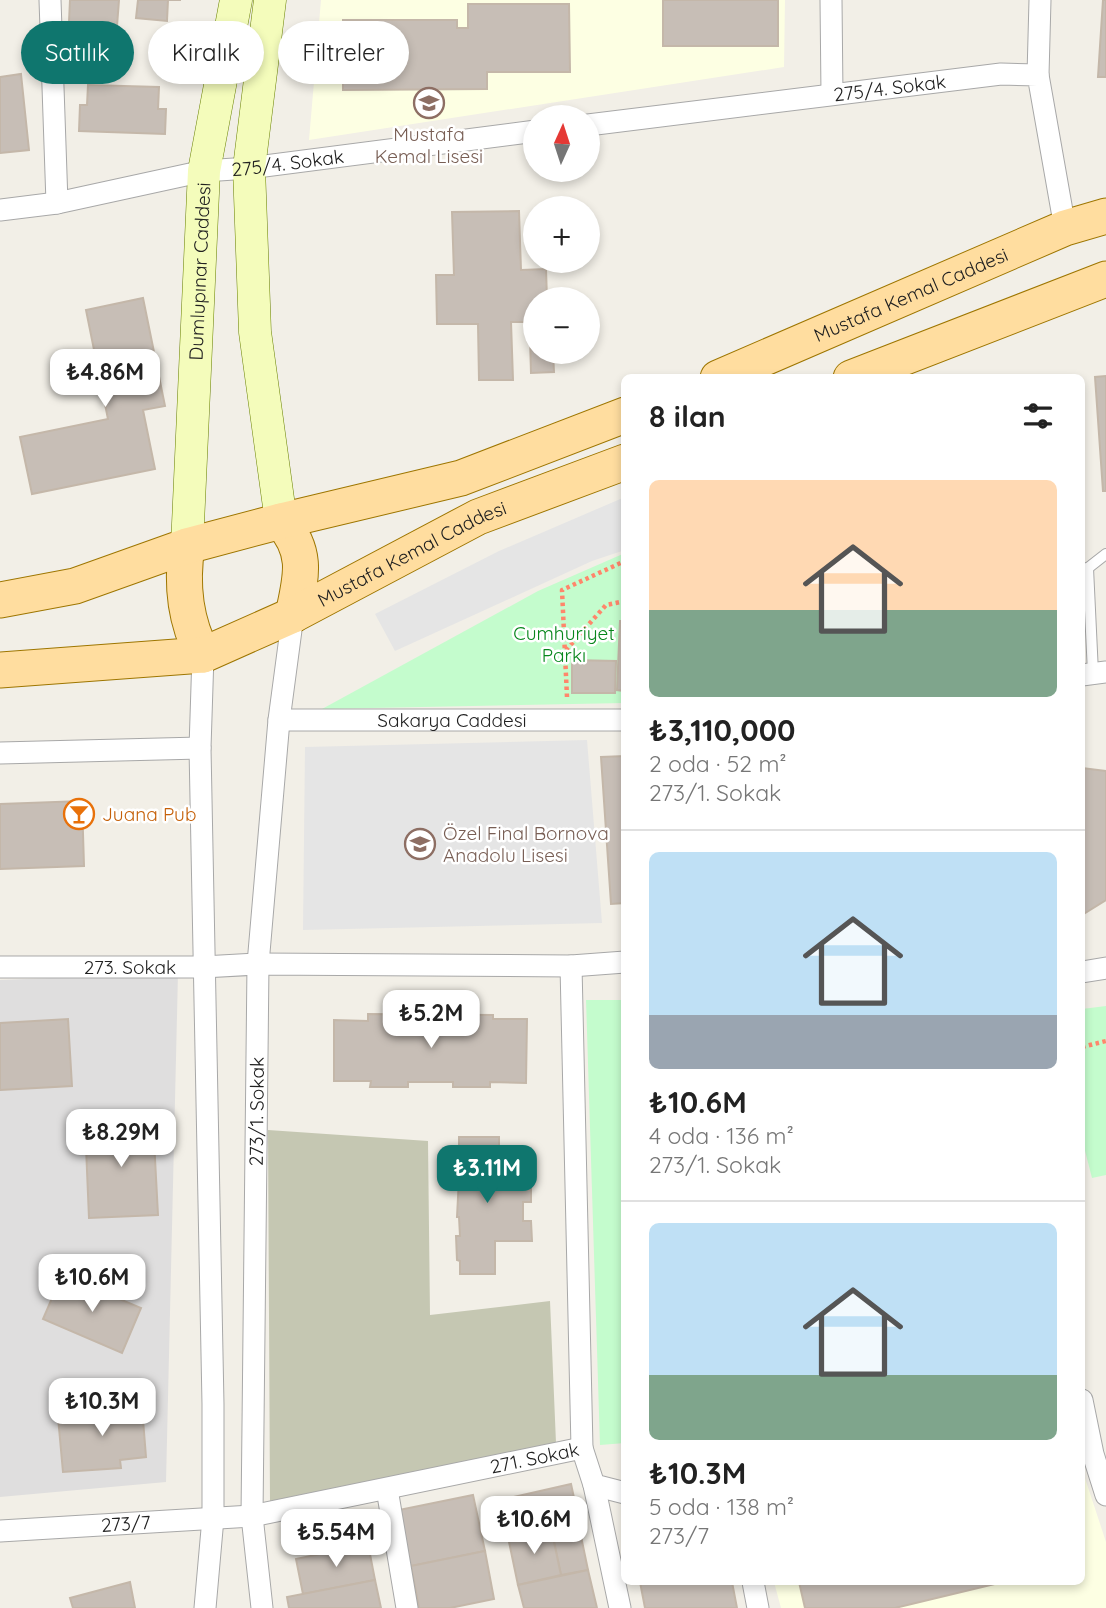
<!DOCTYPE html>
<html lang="tr">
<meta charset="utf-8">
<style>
body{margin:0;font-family:Quicksand,sans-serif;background:#f6f6f6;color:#222;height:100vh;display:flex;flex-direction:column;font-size:26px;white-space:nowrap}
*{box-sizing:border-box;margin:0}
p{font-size:23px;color:#767676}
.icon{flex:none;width:38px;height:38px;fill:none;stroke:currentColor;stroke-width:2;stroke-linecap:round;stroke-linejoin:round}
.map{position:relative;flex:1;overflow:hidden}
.details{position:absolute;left:621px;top:374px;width:464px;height:1211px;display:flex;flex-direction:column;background:#fff;border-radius:10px;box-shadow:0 4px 10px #0003}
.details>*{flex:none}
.guide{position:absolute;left:21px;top:21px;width:495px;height:63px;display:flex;gap:14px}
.needle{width:46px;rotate:3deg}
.fabs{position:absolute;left:523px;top:105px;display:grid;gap:14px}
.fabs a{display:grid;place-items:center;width:77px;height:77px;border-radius:50%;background:#fff;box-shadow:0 4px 10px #0003;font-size:35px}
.price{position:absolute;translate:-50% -60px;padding:0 16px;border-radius:14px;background:#fff;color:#222;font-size:23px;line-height:46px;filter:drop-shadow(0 2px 4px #0008)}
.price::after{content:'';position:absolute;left:50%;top:42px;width:21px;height:16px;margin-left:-10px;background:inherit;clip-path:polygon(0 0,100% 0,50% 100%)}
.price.on{background:#0f766e;color:#fff}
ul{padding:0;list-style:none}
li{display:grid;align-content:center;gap:14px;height:371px;padding:0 28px}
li+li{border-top:2px solid #e0e0e0}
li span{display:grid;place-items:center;height:217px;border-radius:10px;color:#555}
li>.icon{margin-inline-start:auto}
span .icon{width:126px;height:126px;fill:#fffc;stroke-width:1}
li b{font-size:30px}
h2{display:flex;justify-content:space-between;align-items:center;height:84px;padding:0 28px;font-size:30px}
.tag{padding:0 24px;border-radius:32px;background:#fff;box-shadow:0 4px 10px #0003;font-size:24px;line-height:63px}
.tag.on{background:#0f766e;color:#fff}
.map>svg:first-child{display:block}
.residential{fill:#dfdede}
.education{fill:#fdffe3}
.construction{fill:#c5c7b2}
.park{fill:#c4fccd}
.parking{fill:#e5e5e5}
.building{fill:#c7beb6;stroke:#c4b7a9;stroke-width:2}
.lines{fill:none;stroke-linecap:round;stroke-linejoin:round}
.lane-casing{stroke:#a8a8a8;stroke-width:12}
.street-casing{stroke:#a8a8a8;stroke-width:23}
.secondary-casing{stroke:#688000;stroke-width:33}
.primary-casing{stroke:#9e7600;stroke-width:37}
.path{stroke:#ff866b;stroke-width:4.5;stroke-dasharray:3.5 3.5;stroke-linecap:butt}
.lane{stroke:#fff;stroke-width:10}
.street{stroke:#fff;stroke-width:21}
.secondary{stroke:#f4fcbb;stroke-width:32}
.primary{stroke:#ffdd9f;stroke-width:35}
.labels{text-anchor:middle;stroke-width:5;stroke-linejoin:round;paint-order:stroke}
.street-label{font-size:19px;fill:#212121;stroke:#fff}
.education-label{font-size:19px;fill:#785e54;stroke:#fff}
.park-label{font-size:19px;fill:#07871c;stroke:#fff}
.food-label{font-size:19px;fill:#c56008;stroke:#fff;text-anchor:start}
</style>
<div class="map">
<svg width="1106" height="1608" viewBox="0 0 1106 1608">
<rect width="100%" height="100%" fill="#f2efe7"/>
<path class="residential" d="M178,973l-12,509 -166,15v-517z"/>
<g class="education">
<path d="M321,0h464l-1,67 -475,73z"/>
<path d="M1082,1469l24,73v66h-325l-7,-26h308z"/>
</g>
<path class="construction" d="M268,1130l160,11 2,174 120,-14 6,142 -286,58z"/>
<g class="park">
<path d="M625,553v150l-303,6 216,-118z"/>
<path d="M586,1000h39v443l-25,2z"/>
<path d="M1106,1006v169l-14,3 -10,-39v-130z"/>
</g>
<g class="parking">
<path d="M625,497v53l-33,11 -197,90 -20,-37 124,-63z"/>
<path d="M587,740l15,183 -299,7 2,-183z"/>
</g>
<g class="building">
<path d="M70,0h49l-2,26 -31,-1 -1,17 26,2 -1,32 -21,-1 1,-8 -23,-1z"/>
<path d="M138,0h43h-13l-1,21 -31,-3z"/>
<rect x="663" y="0" width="115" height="46"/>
<path d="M1103,0h3v77h-8z"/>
<path d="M468,4h101l1,68h-83v17l-144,1v-70h114v8h11z"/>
<path d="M21,74l8,76 -29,3v-76z"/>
<path d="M88,85l71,2 -1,22h8l-1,25 -86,-3 1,-26h7z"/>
<path d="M519,211l2,59 25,-1 1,30h-11v23h-25l2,58h-34l-1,-56h-41l-1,-49h18l-2,-63z"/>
<path d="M143,298l22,108 -22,4 12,59 -123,25 -12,-57 88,-18 -22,-109z"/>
<path d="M530,338h6v14h17l1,20 -23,1z"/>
<path d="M1106,376v115h-3l-8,-114z"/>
<path d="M620,621h5v70l-8,-1z"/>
<path d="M572,660l44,1 -1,32h-43z"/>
<path d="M625,756v147l-14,1 -10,-147z"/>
<path d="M1082,768l24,3v129l-24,15z"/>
<path d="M82,801l2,65 -84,3v-65z"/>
<path d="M368,1014l125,1v4h34l-1,64 -36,-1v5h-37v-5h-45v5h-38l1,-6h-37v-61l34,1z"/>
<path d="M68,1019l4,67 -72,4v-67z"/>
<path d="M153,1121l5,94 -69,3 -4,-95z"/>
<path d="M459,1137h40v29h-9l-1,11 33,-1v8h9v18h-8v19h8l1,20h-37v33h-35v-13l-3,-1 -1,-24h4l-1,-19h-2l2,-39h-7v-23h7z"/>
<path d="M62,1275l79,33 -19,45 -79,-34z"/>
<path d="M116,1401l1,8 25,-2 4,50 -26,3 1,8 -58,4 -5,-55 28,-2v-11z"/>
<path d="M571,1484l8,37 -71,16 -8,-37z"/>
<path d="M473,1495l12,56 -74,15 -12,-56z"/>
<path d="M362,1515l6,29 -54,11 -6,-29z"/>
<path d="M578,1522l10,48 -27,5 -10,-47z"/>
<path d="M551,1528l10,47 -43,10 -10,-48z"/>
<path d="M368,1544l7,36 -72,14 -7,-35z"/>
<path d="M485,1551l9,48 -44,9h-31l-8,-42z"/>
<path d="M588,1570l9,38h-73l-6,-23z"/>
<path d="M375,1580l6,28h-92l-2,-11z"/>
<path d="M130,1582l5,26h-62l-3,-10z"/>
<path d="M640,1582h92l5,26h-92z"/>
<path d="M799,1582h204l-108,26h-90z"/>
</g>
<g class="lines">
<g class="lane-casing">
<g id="lane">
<path d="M1088,568l5,105"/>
<path d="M1082,569l6,-1 18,-14"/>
</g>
</g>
<g class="street-casing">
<g id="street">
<path d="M50,0l7,203"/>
<path d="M831,0l1,94"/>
<path d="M1038,75l2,-75"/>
<path id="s1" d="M588,125l413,-51 37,1 27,153"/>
<path id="s2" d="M0,210l57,-7 147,-32 45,-3 287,-37"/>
<path d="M203,655l-3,93 13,656v114l-8,90"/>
<path d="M1082,675l24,-3"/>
<path id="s3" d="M279,720h346"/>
<path d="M0,753l200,-5"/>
<path d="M571,966l11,482"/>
<path id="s4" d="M0,967h203l55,-3 313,2 54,-4"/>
<path d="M1082,972l24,-4"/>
<path d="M1082,1400l11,54 13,41"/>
<path d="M594,1485l26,123"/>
<path d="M387,1489l20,119"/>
<path id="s5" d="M0,1531l252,-15 330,-68 12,37 31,8"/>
<path d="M753,1582l5,26"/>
<path id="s6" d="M262,1608l-10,-92 6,-552 21,-244 14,-105"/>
</g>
</g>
<g class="secondary-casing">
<g id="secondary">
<path d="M270,0l-21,168 6,164 26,189"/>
<path id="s7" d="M187,546l17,-375 32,-171"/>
</g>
</g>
<g class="primary-casing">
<g id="primary">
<path id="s8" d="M718,378l347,-150 41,-12"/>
<path d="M851,378l255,-99"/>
<path d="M281,521c28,32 20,56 12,94"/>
<path d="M187,546c-6,38 -2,75 16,109"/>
<path d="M0,600l75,-14 112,-40 94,-25 180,-43 164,-63"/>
<path id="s9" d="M0,670l203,-15 90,-40 185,-98 147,-55"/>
</g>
</g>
<g class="path">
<path d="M566,650l40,-45 19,-4"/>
<path d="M567,697l-5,-107 63,-29"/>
<path d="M1082,1047l24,-6"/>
</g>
<use href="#lane" class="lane"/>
<use href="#street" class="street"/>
<use href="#secondary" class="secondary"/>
<use href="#primary" class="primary"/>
</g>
<defs>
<g id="school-ring" transform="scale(1.575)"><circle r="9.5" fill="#fff" stroke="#8d6e63" stroke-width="1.5"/><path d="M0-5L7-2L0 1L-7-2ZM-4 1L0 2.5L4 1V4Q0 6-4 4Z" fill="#8d6e63"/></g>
<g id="bar-ring" transform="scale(1.575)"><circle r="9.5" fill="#fff" stroke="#e8710a" stroke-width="1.5"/><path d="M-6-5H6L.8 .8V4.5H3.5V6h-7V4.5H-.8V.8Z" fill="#e8710a"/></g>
</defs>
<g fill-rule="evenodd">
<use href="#school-ring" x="429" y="103"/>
<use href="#bar-ring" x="79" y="814"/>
<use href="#school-ring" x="420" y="844"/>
</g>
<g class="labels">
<g class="street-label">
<text dy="7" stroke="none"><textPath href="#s1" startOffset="304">275/4. Sokak</textPath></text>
<text dy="7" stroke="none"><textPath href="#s2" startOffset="292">275/4. Sokak</textPath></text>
<text dy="7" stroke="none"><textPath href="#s7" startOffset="275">Dumlupınar Caddesi</textPath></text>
<text dy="7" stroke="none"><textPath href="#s8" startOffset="210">Mustafa Kemal Caddesi</textPath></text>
<text dy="7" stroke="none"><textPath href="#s9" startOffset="436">Mustafa Kemal Caddesi</textPath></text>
<text dy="7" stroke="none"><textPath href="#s3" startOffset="173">Sakarya Caddesi</textPath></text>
<text dy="7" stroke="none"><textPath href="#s4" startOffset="130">273. Sokak</textPath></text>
<text dy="7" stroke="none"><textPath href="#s6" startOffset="497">273/1. Sokak</textPath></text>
<text dy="7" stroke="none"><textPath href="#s5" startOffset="541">271. Sokak</textPath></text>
<text dy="7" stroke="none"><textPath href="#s5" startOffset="126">273/7</textPath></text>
</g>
<g class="education-label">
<text x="429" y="141">Mustafa<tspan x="429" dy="22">Kemal Lisesi</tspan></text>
<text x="443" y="840" text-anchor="start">Özel Final Bornova<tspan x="443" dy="22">Anadolu Lisesi</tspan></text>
</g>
<g class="park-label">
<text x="564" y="640">Cumhuriyet<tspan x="564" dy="22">Parkı</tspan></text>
</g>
<g class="food-label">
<text x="102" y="821">Juana Pub</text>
</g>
</g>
</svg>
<div class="fabs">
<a><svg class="needle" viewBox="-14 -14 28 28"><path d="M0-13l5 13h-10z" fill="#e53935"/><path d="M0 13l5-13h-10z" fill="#767676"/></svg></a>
<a>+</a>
<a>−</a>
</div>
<b class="price" style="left:105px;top:409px">₺4.86M</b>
<b class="price" style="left:431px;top:1050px">₺5.2M</b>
<b class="price" style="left:121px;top:1169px">₺8.29M</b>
<b class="price on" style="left:487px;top:1205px">₺3.11M</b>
<b class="price" style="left:92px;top:1314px">₺10.6M</b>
<b class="price" style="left:102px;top:1438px">₺10.3M</b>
<b class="price" style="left:534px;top:1556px">₺10.6M</b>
<b class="price" style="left:336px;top:1569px">₺5.54M</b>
<div class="guide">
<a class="tag on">Satılık</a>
<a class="tag">Kiralık</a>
<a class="tag">Filtreler</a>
</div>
<section class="details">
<h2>8 ilan<svg class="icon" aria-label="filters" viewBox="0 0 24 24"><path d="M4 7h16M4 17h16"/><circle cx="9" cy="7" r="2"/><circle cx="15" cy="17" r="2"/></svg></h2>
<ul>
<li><span style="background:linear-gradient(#ffd9b3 60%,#7fa58c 0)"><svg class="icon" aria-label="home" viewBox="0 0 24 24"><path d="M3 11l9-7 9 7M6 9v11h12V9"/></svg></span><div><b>₺3,110,000</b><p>2 oda · 52 m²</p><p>273/1. Sokak</p></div></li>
<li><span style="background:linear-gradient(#bfe0f5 75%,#9aa5b1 0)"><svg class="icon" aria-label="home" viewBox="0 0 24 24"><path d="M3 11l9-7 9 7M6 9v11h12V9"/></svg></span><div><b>₺10.6M</b><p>4 oda · 136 m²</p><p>273/1. Sokak</p></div></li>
<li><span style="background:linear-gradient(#bfe0f5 70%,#7fa58c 0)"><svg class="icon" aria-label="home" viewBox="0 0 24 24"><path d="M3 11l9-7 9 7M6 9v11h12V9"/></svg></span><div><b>₺10.3M</b><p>5 oda · 138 m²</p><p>273/7</p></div></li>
</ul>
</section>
</div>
